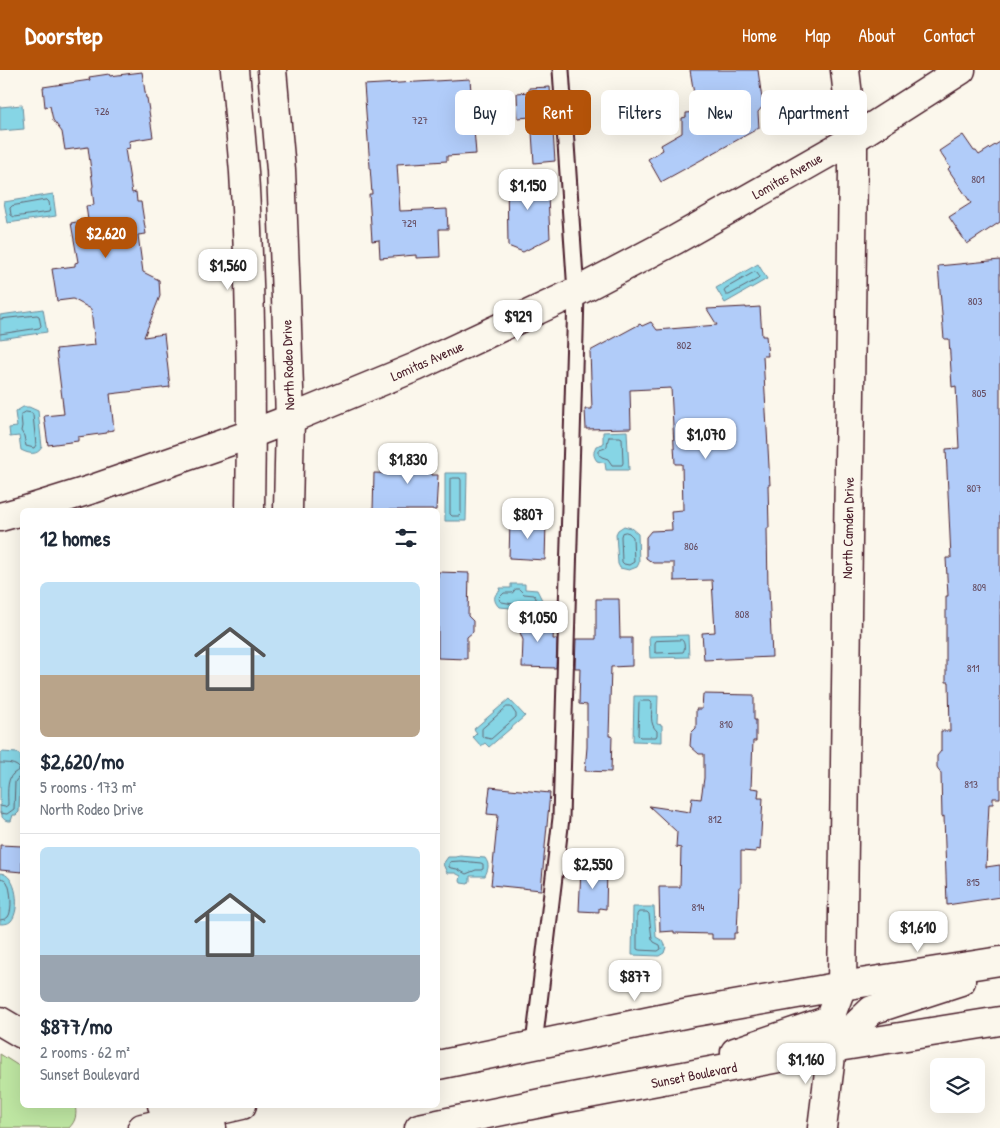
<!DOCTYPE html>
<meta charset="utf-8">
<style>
body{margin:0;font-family:"Patrick Hand",sans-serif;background:#f6f6f7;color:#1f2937;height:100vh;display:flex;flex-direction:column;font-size:19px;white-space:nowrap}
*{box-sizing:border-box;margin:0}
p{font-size:16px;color:#747a83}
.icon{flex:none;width:28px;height:28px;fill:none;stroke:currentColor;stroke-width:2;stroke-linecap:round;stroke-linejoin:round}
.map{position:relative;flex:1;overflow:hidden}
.sheet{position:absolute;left:20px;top:438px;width:420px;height:600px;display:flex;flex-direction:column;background:#fff;border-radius:8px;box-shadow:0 5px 20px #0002}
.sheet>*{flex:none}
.guide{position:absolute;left:455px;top:20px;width:470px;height:45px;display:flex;gap:10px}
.controls{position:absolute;left:930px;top:988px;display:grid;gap:10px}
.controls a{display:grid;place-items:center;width:55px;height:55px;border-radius:8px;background:#fff;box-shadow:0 5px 20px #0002;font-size:25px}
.price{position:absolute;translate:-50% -42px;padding:0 11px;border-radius:10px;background:#fff;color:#222;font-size:16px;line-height:32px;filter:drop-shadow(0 1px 2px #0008)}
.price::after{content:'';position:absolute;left:50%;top:30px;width:15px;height:11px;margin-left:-8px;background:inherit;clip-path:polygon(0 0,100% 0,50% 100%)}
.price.selected{background:#b45309;color:#fff}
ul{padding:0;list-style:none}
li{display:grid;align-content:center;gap:10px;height:265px;padding:0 20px}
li+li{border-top:1px solid #e0e1e3}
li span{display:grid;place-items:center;height:155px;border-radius:8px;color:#555}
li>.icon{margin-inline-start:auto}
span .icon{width:90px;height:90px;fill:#fffc;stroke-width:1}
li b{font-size:21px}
h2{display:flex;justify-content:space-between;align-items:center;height:60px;padding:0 20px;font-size:21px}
.chip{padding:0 18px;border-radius:8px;background:#fff;box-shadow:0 5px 20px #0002;font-size:18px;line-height:45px}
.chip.selected{background:#b45309;color:#fff}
header{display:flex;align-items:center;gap:30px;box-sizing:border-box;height:70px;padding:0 25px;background:#b45309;color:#fff}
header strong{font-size:24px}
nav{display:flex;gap:28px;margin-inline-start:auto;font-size:18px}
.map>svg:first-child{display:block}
.green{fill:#bee6a2;stroke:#848266}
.water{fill:#86d5e5;stroke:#6e8c9b}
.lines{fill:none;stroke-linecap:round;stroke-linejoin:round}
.shore{stroke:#626875;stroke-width:1}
.building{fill:#b1ccf9;stroke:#4a1f2b}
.lane-casing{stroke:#4a1f2b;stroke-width:19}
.street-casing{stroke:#4a1f2b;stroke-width:31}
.secondary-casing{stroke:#4a1f2b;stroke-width:31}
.lane{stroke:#fbf7ec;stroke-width:15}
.street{stroke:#fbf7ec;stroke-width:28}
.secondary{stroke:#fbf7ec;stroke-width:28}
.labels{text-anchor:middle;stroke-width:5;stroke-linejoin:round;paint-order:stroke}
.number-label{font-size:11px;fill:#644a5e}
.street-label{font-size:14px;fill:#4a1f2b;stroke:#fbf7ec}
</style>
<header>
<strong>Doorstep</strong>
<nav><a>Home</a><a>Map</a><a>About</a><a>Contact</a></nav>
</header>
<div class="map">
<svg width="1000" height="1058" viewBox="0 0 1000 1058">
<rect width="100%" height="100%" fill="#fbf7ec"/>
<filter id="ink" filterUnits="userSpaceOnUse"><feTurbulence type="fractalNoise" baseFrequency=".02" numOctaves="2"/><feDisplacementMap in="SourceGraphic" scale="10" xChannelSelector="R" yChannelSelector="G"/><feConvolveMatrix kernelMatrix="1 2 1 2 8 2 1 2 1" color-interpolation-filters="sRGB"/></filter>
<g filter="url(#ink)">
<path class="green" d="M0,984l22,14v37h53c2,9 1,16 -6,23h-69z"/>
<g class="water">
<path d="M22,35l2,24 -24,2v-24z"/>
<path d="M53,124l3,22 -48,7 -4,-21z"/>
<path d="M758,194l9,15 -42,24 -9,-15z"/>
<path d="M43,239l4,23 -47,7v-24z"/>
<path d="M23,337h6l9,4 4,36c-5,9 -13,7 -21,3l-2,-14 -9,1 -1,-9 8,-1 -2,-15z"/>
<path d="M627,361l2,39h-23l-1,-7 -8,-2c-4,-5 -4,-9 -1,-15l7,-2v-12z"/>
<path d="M445,403h22l-1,48h-21z"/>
<path d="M624,456l7,2 7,6 1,29 -2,4 -8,3 -9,-2 -2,-4 -2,-30 2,-4z"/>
<path d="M511,514h14v5l12,1 5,10 -6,9 -11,-1 -2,6 -3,1 -9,-3v-4l-12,-1c-5,-5 -7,-12 1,-16l-1,-3h12z"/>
<path d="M688,565l1,22 -39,1 -1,-22z"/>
<path d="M634,626h24l-1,28 5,1v17l-29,-1z"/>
<path d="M509,629l16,17 -36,31 -4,-4 -4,3 -8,-9 4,-4 -3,-4z"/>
<path d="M2,682l15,1 4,3 -2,56 -3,3h-3l-2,6c-4,0 -6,0 -9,-4v-3h-2v-60z"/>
<path d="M460,786l25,2c5,7 3,11 0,18h-15v5l-2,3 -7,-1 -1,-2 1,-5 -6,-3h-8l-4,-9 5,-7h7z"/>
<path d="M0,803c17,1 21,37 11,48 -3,3 -7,3 -11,3z"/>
<path d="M633,837h21l2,30 7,4 3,6 -2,6 -5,3 -27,-1z"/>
</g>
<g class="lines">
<g class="shore">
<path d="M47,130l2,2 1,7 -1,3 -35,5 -3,-2 -1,-7 2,-2z"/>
<path d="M755,202l2,1 2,3 -1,3 -29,16h-3l-2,-4 1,-2z"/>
<path d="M0,249l37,-4 2,1 2,10 -2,2 -39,6"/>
<path d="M26,342l6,1 1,2 3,30 -2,3 -8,-2 -2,-10 -3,-5 1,-5 -1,-11z"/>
<path d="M609,367h11l2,1 1,25 -1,2h-10l-4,-6 -6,-2 -3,-2v-5c12,-3 6,-4 10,-13z"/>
<path d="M452,408h8l1,2v34l-2,2h-7l-2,-2v-34z"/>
<path d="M626,462l3,1 4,4 1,25 -5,3 -5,-1 -2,-2 -1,-26 1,-3z"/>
<path d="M516,519h3l5,5 10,1 2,3v3l-3,3h-8l-7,5 -5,-5 -11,-2 -2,-1 -1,-3 5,-5h8z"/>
<path d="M682,570c3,2 3,10 1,12l-26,1 -2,-1v-9l1,-2z"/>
<path d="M641,631h9l2,2c0,10 -3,21 5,28v4l-1,2h-16l-2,-2 1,-32z"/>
<path d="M507,637h4l5,7v3l-25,22 -9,-2v-8z"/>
<path d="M0,693c7,0 16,0 20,6 -2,2 -5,3 -7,5 -7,6 -5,22 -5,31l-3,2 -5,-1"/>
<path d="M0,743l7,1 7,-5 1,-27 3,-4 4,-1"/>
<path d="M461,791l20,2 2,1v5l-2,1h-5l-10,4 -9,-5 -6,-1 -2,-1v-3l1,-2z"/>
<path d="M0,808c4,1 5,1 7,4 4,6 6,29 1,35 -3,3 -5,2 -8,3"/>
<path d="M639,842h8l2,2 3,25 2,3 6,3 1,4 -3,2 -19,-1 -2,-1v-34z"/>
</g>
</g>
<g class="building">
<path d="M690,0h68l5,36 -5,6 1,16 -98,54 -13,-23 15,-9 -2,-5 21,-12v-15l4,-1v-4l11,-1z"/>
<path d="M142,2l4,26h1l6,39 -24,4 1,7 -5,1 7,44 4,-1 1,10h4l5,32 -8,1 5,37 16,8 1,16 -16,41 20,-3 6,53 -60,7 4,36 -7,1v2l-29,4v4l-30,4 -4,-29 20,-2 -8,-65 39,-4 -4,-36 -18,-10 -16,2 -5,-32 23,-3v-3l3,-1 -7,-39 17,-3 -2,-14 8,-1 -2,-17 1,-2 -5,-39 -23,3 -3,-18 -9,-12 -3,-14 -5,1 -2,-20 47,-7 -1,-3 20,-3 1,2z"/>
<path d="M470,9l6,75 -29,2v5l-50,3 3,47 47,-2 1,20h-9l1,28 -24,1v-3l-36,3 -1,-18 -7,1 -3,-47h3l-8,-109z"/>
<path d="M550,17l5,74 -21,2 -3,-46 -13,1 -1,-25 12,-1v-4z"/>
<path d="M963,65l11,16h2l3,4 21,-13v80l-33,22 -18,-27 22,-14 -23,-34 2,-2 -11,-16z"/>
<path d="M547,104l3,64 -27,14 -15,-6 -1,-71z"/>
<path d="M1000,190v538h-7v6h-4l-3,63 14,-2v32l-53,8 -3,-89 -2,1 -1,-43 -4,-7v-11l4,-5v-20h9l-1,-49h-3v-86h2l-2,-38h5l-5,-109 13,-1 -3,-62 -4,1 -3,-48h-5l-6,-73z"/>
<path d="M746,237v1l14,-1 2,29h4l2,20h-5l7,129h-2l1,43h-2l1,62h1l3,67 -68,3 -2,-27 13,-1 -3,-52 -38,1v-18h-21l-7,-5v-21l5,-6 21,-1 -1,-19 12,-1 -1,-46h-7l-4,-76 -41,2 1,38 -45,1 -1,-20h7l-2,-58 50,-27 2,2 9,-4 6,8 60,-5 -10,-16z"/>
<path d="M412,376l11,1 7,6 1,22h7l-2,35h-63l1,-37 29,1v-19z"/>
<path d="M510,450l34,1v2h2l-1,37 -36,-2z"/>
<path d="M438,502l31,1 -1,43 5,5v11l-6,5v22l-29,-1z"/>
<path d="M596,529h23l1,39h12v28l-21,1 -2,69h3l-1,36 -26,-1 2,-24v-42l-8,-1 1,-36h-5l1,-29h20z"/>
<path d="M526,546h9l7,6 12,1 -1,16h4l-1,29 -34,-1 1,-27 -4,-10 -1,-7 4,-5z"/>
<path d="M703,624l51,1v25h2v21h-3l-2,47 8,1 -1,9h5l-3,52 -4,-1v3l-15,-1v36h-2l-2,46h-3v6h-22v-5l-38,-1v-2l-14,1 -1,-45h21l1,-39 -5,-1 1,-15 -28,-26 41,6 2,-14 9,1 3,-21v-24h-5l-9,-8 1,-13 5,-5v-19h6z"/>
<path d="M490,717l60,6 -9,97 -50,-5 7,-70 -11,-1z"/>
<path d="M0,775l22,1v26l-22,-2z"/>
<path d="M581,798l26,1 -1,40 -7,-1v4l-20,-1z"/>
</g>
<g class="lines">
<g class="lane-casing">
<path id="lane" d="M534,974l27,-226 14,-484 1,-42 -15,-222"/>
</g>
<g class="street-casing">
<g id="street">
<path d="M26,440l67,-21 158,-55 39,-15 126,-52 160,-75 99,-52 178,-101 108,-69"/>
<path d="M0,447l22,-6"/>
<path d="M842,916l11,-817v-30l-8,-69"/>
<path d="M0,951l22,13"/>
<path d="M162,1035l34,10 16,13"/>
<path d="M822,1058l10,-80"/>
</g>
</g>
<g class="secondary-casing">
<g id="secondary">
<path d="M235,0c3,34 6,68 9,102 7,113 8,225 6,338"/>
<path d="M272,0l9,100 5,127 4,122 -2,91"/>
<path d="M832,978l40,-38 89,-29"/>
<path d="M735,982l94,-32 13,-34"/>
<path d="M438,995l251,-52 153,-27 158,-25"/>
<path d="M142,1058l100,-23"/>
<path d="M419,1058l127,-26 286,-54 168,-27"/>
</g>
</g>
<use href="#lane" class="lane"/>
<use href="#street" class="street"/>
<use href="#secondary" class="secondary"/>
</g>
</g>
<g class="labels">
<g class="number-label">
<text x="102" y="45">726</text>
<text x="420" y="54">727</text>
<text x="978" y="113">801</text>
<text x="409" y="157">729</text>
<text x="975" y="235">803</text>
<text x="684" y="279">802</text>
<text x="979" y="327">805</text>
<text x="974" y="422">807</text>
<text x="691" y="480">806</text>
<text x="979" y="521">809</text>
<text x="742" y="548">808</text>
<text x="973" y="602">811</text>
<text x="726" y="658">810</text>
<text x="971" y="718">813</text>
<text x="715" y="753">812</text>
<text x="973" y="816">815</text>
<text x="698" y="841">814</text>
</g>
<g class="street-label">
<text transform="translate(787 106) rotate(-30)" y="5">Lomitas Avenue</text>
<text transform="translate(427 291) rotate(-24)" y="5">Lomitas Avenue</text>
<text transform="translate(288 295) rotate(-92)" y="5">North Rodeo Drive</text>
<text transform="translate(848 458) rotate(-89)" y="5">North Camden Drive</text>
<text transform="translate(694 1005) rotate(-11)" y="5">Sunset Boulevard</text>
</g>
</g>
</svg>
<div class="controls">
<a><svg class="icon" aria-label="layers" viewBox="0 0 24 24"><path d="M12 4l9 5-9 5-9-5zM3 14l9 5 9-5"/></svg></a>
</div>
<b class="price" style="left:528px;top:141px">$1,150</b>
<b class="price selected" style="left:106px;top:189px">$2,620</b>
<b class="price" style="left:228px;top:221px">$1,560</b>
<b class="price" style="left:518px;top:272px">$929</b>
<b class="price" style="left:706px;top:390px">$1,070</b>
<b class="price" style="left:408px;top:415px">$1,830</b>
<b class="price" style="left:528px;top:470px">$807</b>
<b class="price" style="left:538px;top:573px">$1,050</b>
<b class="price" style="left:593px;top:820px">$2,550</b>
<b class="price" style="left:918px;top:883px">$1,610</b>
<b class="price" style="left:635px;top:932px">$877</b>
<b class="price" style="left:806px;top:1015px">$1,160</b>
<div class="guide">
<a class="chip">Buy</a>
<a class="chip selected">Rent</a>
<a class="chip">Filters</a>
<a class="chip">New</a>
<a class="chip">Apartment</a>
</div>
<section class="sheet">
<h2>12 homes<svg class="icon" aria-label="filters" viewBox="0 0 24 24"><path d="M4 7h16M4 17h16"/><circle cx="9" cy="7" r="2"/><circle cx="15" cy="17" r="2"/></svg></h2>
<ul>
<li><span style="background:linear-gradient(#bfe0f5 60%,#b9a48a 0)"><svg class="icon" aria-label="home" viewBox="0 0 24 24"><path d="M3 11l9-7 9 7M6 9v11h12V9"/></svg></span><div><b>$2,620/mo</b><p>5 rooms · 173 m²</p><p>North Rodeo Drive</p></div></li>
<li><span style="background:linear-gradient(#bfe0f5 70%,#9aa5b1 0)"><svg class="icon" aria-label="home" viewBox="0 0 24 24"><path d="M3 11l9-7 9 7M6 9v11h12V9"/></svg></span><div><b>$877/mo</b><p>2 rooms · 62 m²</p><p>Sunset Boulevard</p></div></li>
</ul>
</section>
</div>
